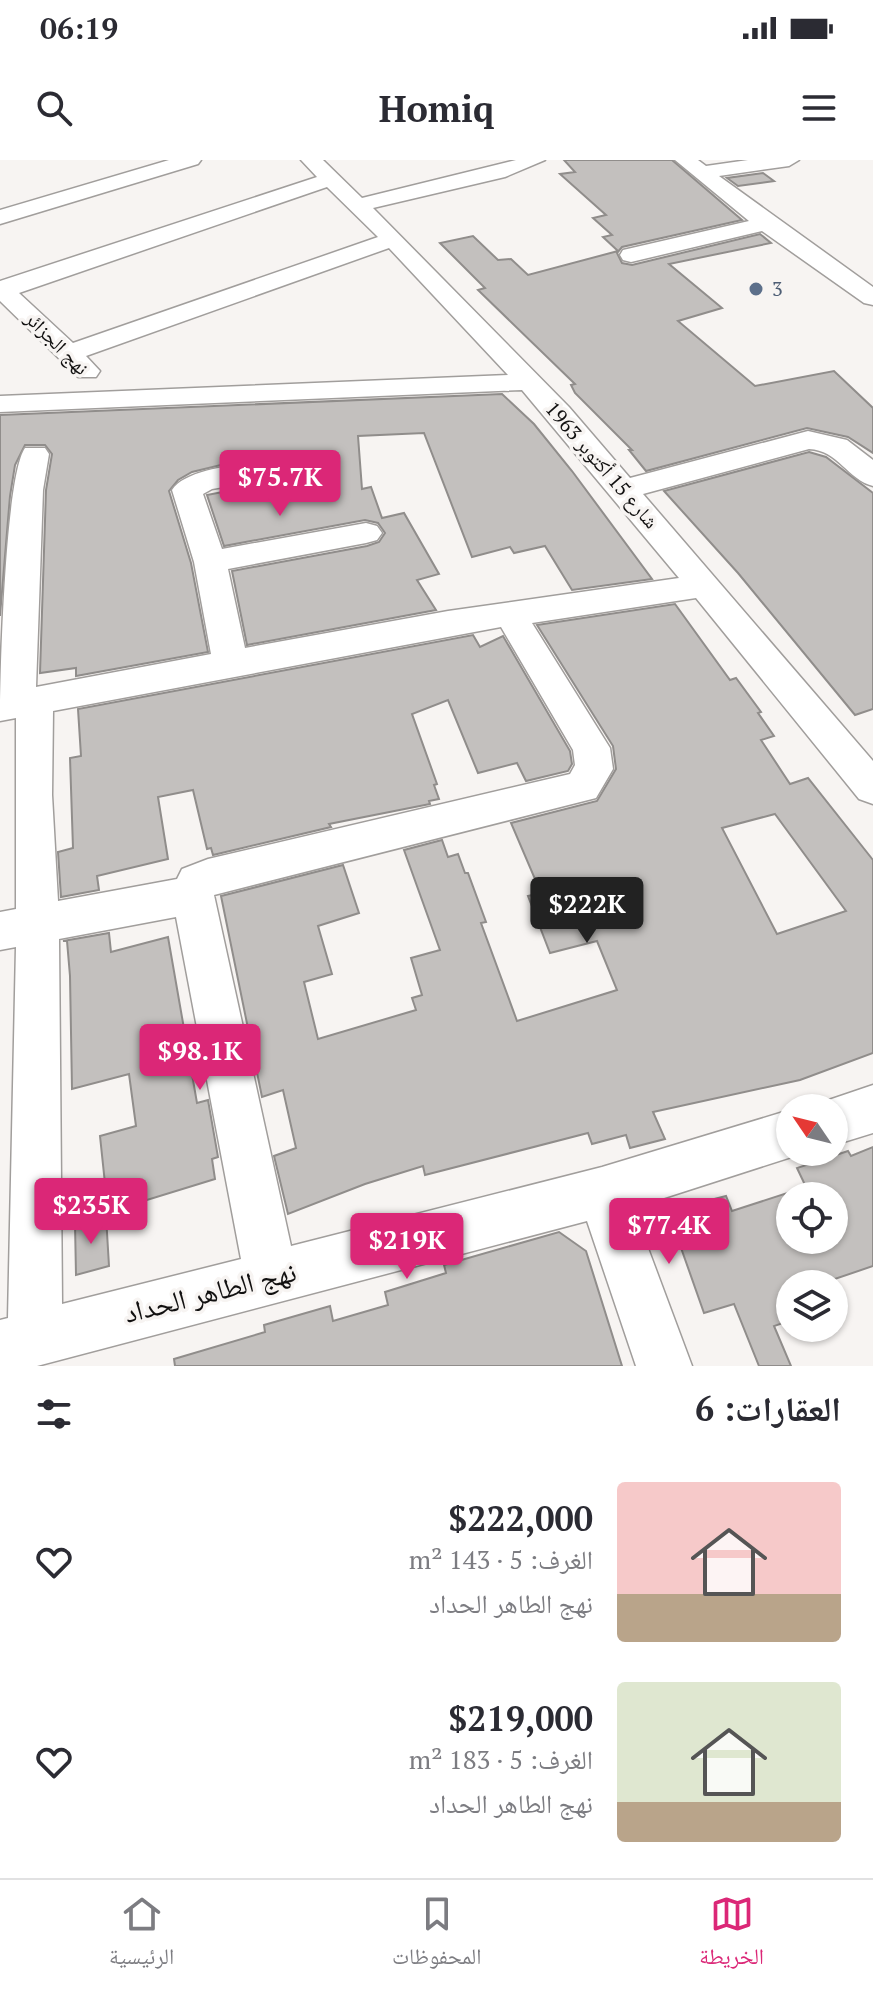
<!DOCTYPE html>
<html lang="ar">
<meta charset="utf-8">
<style>
body{margin:0;font-family:"PT Serif","Noto Naskh Arabic",serif;background:#f7f7f7;color:#2b2b33;direction:rtl;height:100vh;display:flex;flex-direction:column;font-size:30px;white-space:nowrap}
*{box-sizing:border-box;margin:0}
p{font-size:26px;color:#7c7c81}
.icon{flex:none;width:44px;height:44px;fill:none;stroke:currentColor;stroke-width:2;stroke-linecap:round;stroke-linejoin:round}
.map{position:relative;height:1206px;overflow:hidden;direction:ltr}
.sheet{display:flex;flex-direction:column;background:#fff;flex:1}
.sheet>*{flex:none}
.needle{width:52px;rotate:305deg}
.fabs{position:absolute;left:776px;top:934px;display:grid;gap:16px}
.fabs a{display:grid;place-items:center;width:72px;height:72px;border-radius:50%;background:#fff;box-shadow:0 2px 6px #0004;font-size:40px}
.price{position:absolute;translate:-50% -68px;padding:0 18px;border-radius:8px;background:#db2777;color:#fff;font-size:26px;line-height:52px;filter:drop-shadow(0 2px 4px #0008)}
.price::after{content:'';position:absolute;left:50%;top:48px;width:24px;height:18px;margin-left:-12px;background:inherit;clip-path:polygon(0 0,100% 0,50% 100%)}
.price.on{background:#222;color:#fff}
ul{padding:0;list-style:none}
li{display:flex;align-items:center;gap:24px;height:200px;padding:0 32px}
li span{display:grid;place-items:center;flex:none;width:224px;height:160px;border-radius:8px;color:#555}
li>.icon{margin-inline-start:auto}
span .icon{width:96px;height:96px;fill:#fffc;stroke-width:1}
li b{font-size:34px}
h2{display:flex;justify-content:space-between;align-items:center;height:96px;padding:0 32px;font-size:34px}
.status{display:flex;justify-content:space-between;align-items:center;height:56px;padding:0 40px;background:#fff;direction:ltr}
.status svg{height:22px;fill:currentColor}
header{display:flex;justify-content:space-between;align-items:center;height:104px;padding:0 32px;background:#fff;font-size:36px;font-weight:600}
.menu{display:flex;justify-content:space-around;align-items:center;height:112px;border-top:2px solid #e1e1e2;background:#fff;font-size:22px;color:#7c7c81}
.menu a{display:grid;justify-items:center;gap:4px}
.menu .on{color:#db2777}
.map>svg:first-child{display:block}
.building{fill:#c3c0be;stroke:#908d8b;stroke-width:2;fill-rule:evenodd}
.lines{fill:none;stroke-linecap:round;stroke-linejoin:round}
.minor-casing{stroke:#a19e9c;stroke-width:3}
.minor{fill:#fff;fill-rule:evenodd}
.service-dot{fill:#5c6f8a;stroke:#f7f4f2;stroke-width:3}
.labels{text-anchor:middle;stroke-width:7;stroke-linejoin:round;paint-order:stroke}
.far-service-label{font-size:20px;fill:#4e5e75;stroke:#f7f4f2;text-anchor:start}
.far-street-label{font-size:20px;fill:#111010;stroke:#f7f4f2}
.near-street-label{font-size:28px;fill:#111010;stroke:#f7f4f2}
</style>
<div class="status"><b>06:19</b><svg viewBox="0 0 49 12"><path d="M0 12V9h3v3zM5 12V6h3v6zM10 12V3h3v9zM15 12V0h3v12zM26 1h20v11H26zM47 4h2v5h-2z"/></svg></div>
<header><svg class="icon" aria-label="menu" viewBox="0 0 24 24"><path d="M4 6h16M4 12h16M4 18h16"/></svg>Homiq<svg class="icon" aria-label="search" viewBox="0 0 24 24"><circle cx="10" cy="10" r="6"/><path d="M15 15l6 6"/></svg></header>
<div class="map">
<svg width="873" height="1206" viewBox="0 0 873 1206">
<rect width="100%" height="100%" fill="#f7f4f2"/>
<g class="building">
<path d="M564,0h108l70,60 -120,27 -5,6 5,10 10,2 128,-31 11,9 -102,21 53,44 -44,13 77,65 79,-15 39,37v45l-25,-16 -41,-9 -161,43 -17,-21h3l-57,-57 -4,-8 4,-1 -97,-94 7,-2 -45,-45 33,-7 25,24 13,-1 17,16 90,-24 -15,-14 9,-2 -19,-17 13,-3 -46,-41 15,-2z"/>
<path d="M763,13l11,8 -36,5 -11,-8z"/>
<path d="M502,234l32,30 38,47 80,108 -80,11 -27,-44 -31,7 -4,-6 -38,10 -48,-124 -66,3 4,53 9,-2 11,31 22,-5 35,61 -22,6 19,30 -189,35 -15,-74 135,-25 12,-4 6,-9 -7,-10 -13,-3 -141,26 -17,-51 93,-18 7,-9 -7,-9 -11,-3 -64,8 -33,8 -14,8 -9,11 22,72 17,89 -132,24v-8l-36,5 6,-183 6,-36 -7,-9h-20l-10,20 -5,31 -10,120v-201z"/>
<path d="M809,292l17,5 47,36v216l-18,6 -117,-142 -74,-82z"/>
<path d="M675,444l55,76 6,-2 25,34 -3,1 16,23 -13,4 29,44 18,-6 65,82v193l-73,27 -147,32 12,27 -35,9 -4,-13 -34,9 -4,-11 -163,42 -2,-9 -58,18 -77,30 -14,-58 22,-8 -13,-58 -21,7 -41,-201 122,-31 16,48 -41,13 14,48 -28,8 14,57 98,-29 -4,-12 10,-3 -11,-37 29,-8 -36,-100 38,-10 6,17 10,-3 7,19h3l18,49 -5,1 36,98 100,-31 -20,-49 -47,12 -22,-57 13,-3 -30,-70 86,-22 19,-32 -3,-23 -76,-121zM775,654l71,97 -69,23 -55,-106z"/>
<path d="M473,475l7,12 23,-11 67,115 2,13 -4,7 -42,10 -9,-18 -39,10 -30,-73 -36,14 25,70 -3,1 5,14 -10,2 1,3 -101,20 2,3 -118,28 -2,-7 -4,1 -14,-59 -35,7 10,62 -71,17 2,14 -38,7 -3,-45 15,-4 -3,-90 11,-2 -3,-47z"/>
<path d="M109,773l2,19 57,-15 29,166 11,-3 10,57 -6,2 3,20 -107,33 -8,-76 36,-10 -7,-52 -57,15 -2,-113 -3,-35h-4z"/>
<path d="M873,987v119l-53,18h-30v11l-10,4 9,22 -15,5 17,40h-32l-25,-62 -30,9 -36,-102 58,-15 6,15 74,-24 -9,-19 51,-17 3,5zM790,1036h44v44h-44z"/>
<path d="M106,1056l3,50 -33,9 -1,-51z"/>
<path d="M559,1072l27,19 36,115h-447l-1,-7 91,-27 -1,-7 66,-19 3,15 55,-16 -3,-13 61,-19 -2,-8z"/>
</g>
<g class="lines">
<g class="minor-casing">
<g id="minor">
<path d="M169,0h32l-3,4 -198,60v-14z"/>
<path d="M301,0h22l39,38 154,-38h29l-40,17 -132,31 196,199 61,71 178,-47 39,9 26,20v26c-25,-6 -35,-36 -64,-37l-166,45 230,267v43l-14,-5 -163,-201 -164,25 78,125 3,21 -17,29 -382,97 77,351 311,-79 188,-57v42h17l-174,56 59,158h-56l-49,-145 -550,145h-37v-46l8,-2 8,-371 -16,3v-38l16,-3v-191l-16,3c0,-45 5,-244 25,-273h20l4,6 -6,36 -7,197 175,-33 -17,-92 -22,-72c16,-25 88,-27 117,-31l10,3 5,6 -5,6 -87,15 -9,5 19,55 144,-26 11,3 5,7 -5,7 -11,3 -138,26 17,79 203,-37 231,-33 -157,-188 -522,22v-16l508,-21 -119,-127 -303,108 14,15 -4,6h-18l-78,-76v-20l317,-104zM327,27l51,50 -305,106 -54,-50zM501,467l72,123 2,15 -5,9 -362,85 -26,10 -5,10 -119,22 -6,-106 1,-84zM176,757l65,342 -179,45 -3,-365z"/>
<path d="M675,0h23l8,6 42,-6h51l-10,6 -70,10 154,111v18l-9,-2 -102,-72 -131,31 -8,-2 -3,-5 3,-5 126,-29z"/>
<path d="M873,925v48l-39,12v-37h-19l2,-4z"/>
</g>
</g>
<use href="#minor" class="minor"/>
</g>
<circle class="service-dot" cx="756" cy="129" r="8"/>
<g class="labels">
<g class="far-service-label">
<text x="772" y="136">3</text>
</g>
<g class="far-street-label">
<text transform="translate(57 183) rotate(45)" y="7">نهج الجزائر</text>
<text transform="translate(602 305) rotate(49)" y="7">شارع 15 أكتوبر 1963</text>
</g>
<g class="near-street-label">
<text transform="translate(210 1132) rotate(-14)" y="10">نهج الطاهر الحداد</text>
</g>
</g>
</svg>
<div class="fabs">
<a><svg class="needle" viewBox="-14 -14 28 28"><path d="M0-13l5 13h-10z" fill="#e53935"/><path d="M0 13l5-13h-10z" fill="#7c7c81"/></svg></a>
<a><svg class="icon" aria-label="locate" viewBox="0 0 24 24"><circle cx="12" cy="12" r="6"/><path d="M12 2v4M12 18v4M2 12h4M18 12h4"/></svg></a>
<a><svg class="icon" aria-label="layers" viewBox="0 0 24 24"><path d="M12 4l9 5-9 5-9-5zM3 14l9 5 9-5"/></svg></a>
</div>
<b class="price" style="left:280px;top:358px">$75.7K</b>
<b class="price on" style="left:587px;top:785px">$222K</b>
<b class="price" style="left:200px;top:932px">$98.1K</b>
<b class="price" style="left:91px;top:1086px">$235K</b>
<b class="price" style="left:669px;top:1106px">$77.4K</b>
<b class="price" style="left:407px;top:1121px">$219K</b>
</div>
<section class="sheet">
<h2>العقارات: 6<svg class="icon" aria-label="filters" viewBox="0 0 24 24"><path d="M4 7h16M4 17h16"/><circle cx="9" cy="7" r="2"/><circle cx="15" cy="17" r="2"/></svg></h2>
<ul>
<li><span style="background:linear-gradient(#f6c9c9 70%,#b9a48a 0)"><svg class="icon" aria-label="home" viewBox="0 0 24 24"><path d="M3 11l9-7 9 7M6 9v11h12V9"/></svg></span><div><b>$222,000</b><p>الغرف: 5 · 143 m²</p><p>نهج الطاهر الحداد</p></div><svg class="icon" aria-label="heart" viewBox="0 0 24 24"><path d="M12 20l-8-8c-3-5 5-10 8-4 3-6 11-1 8 4z"/></svg></li>
<li><span style="background:linear-gradient(#dfe7d0 75%,#b9a48a 0)"><svg class="icon" aria-label="home" viewBox="0 0 24 24"><path d="M3 11l9-7 9 7M6 9v11h12V9"/></svg></span><div><b>$219,000</b><p>الغرف: 5 · 183 m²</p><p>نهج الطاهر الحداد</p></div><svg class="icon" aria-label="heart" viewBox="0 0 24 24"><path d="M12 20l-8-8c-3-5 5-10 8-4 3-6 11-1 8 4z"/></svg></li>
</ul>
</section>
<nav class="menu">
<a class="on"><svg class="icon" aria-label="map" viewBox="0 0 24 24"><path d="M3 6l6-2 6 2 6-2v14l-6 2-6-2-6 2zM9 4v14M15 6v14"/></svg>الخريطة</a>
<a><svg class="icon" aria-label="saved" viewBox="0 0 24 24"><path d="M7 4h10v16l-5-4-5 4z"/></svg>المحفوظات</a>
<a><svg class="icon" aria-label="home" viewBox="0 0 24 24"><path d="M3 11l9-7 9 7M6 9v11h12V9"/></svg>الرئيسية</a>
</nav>
